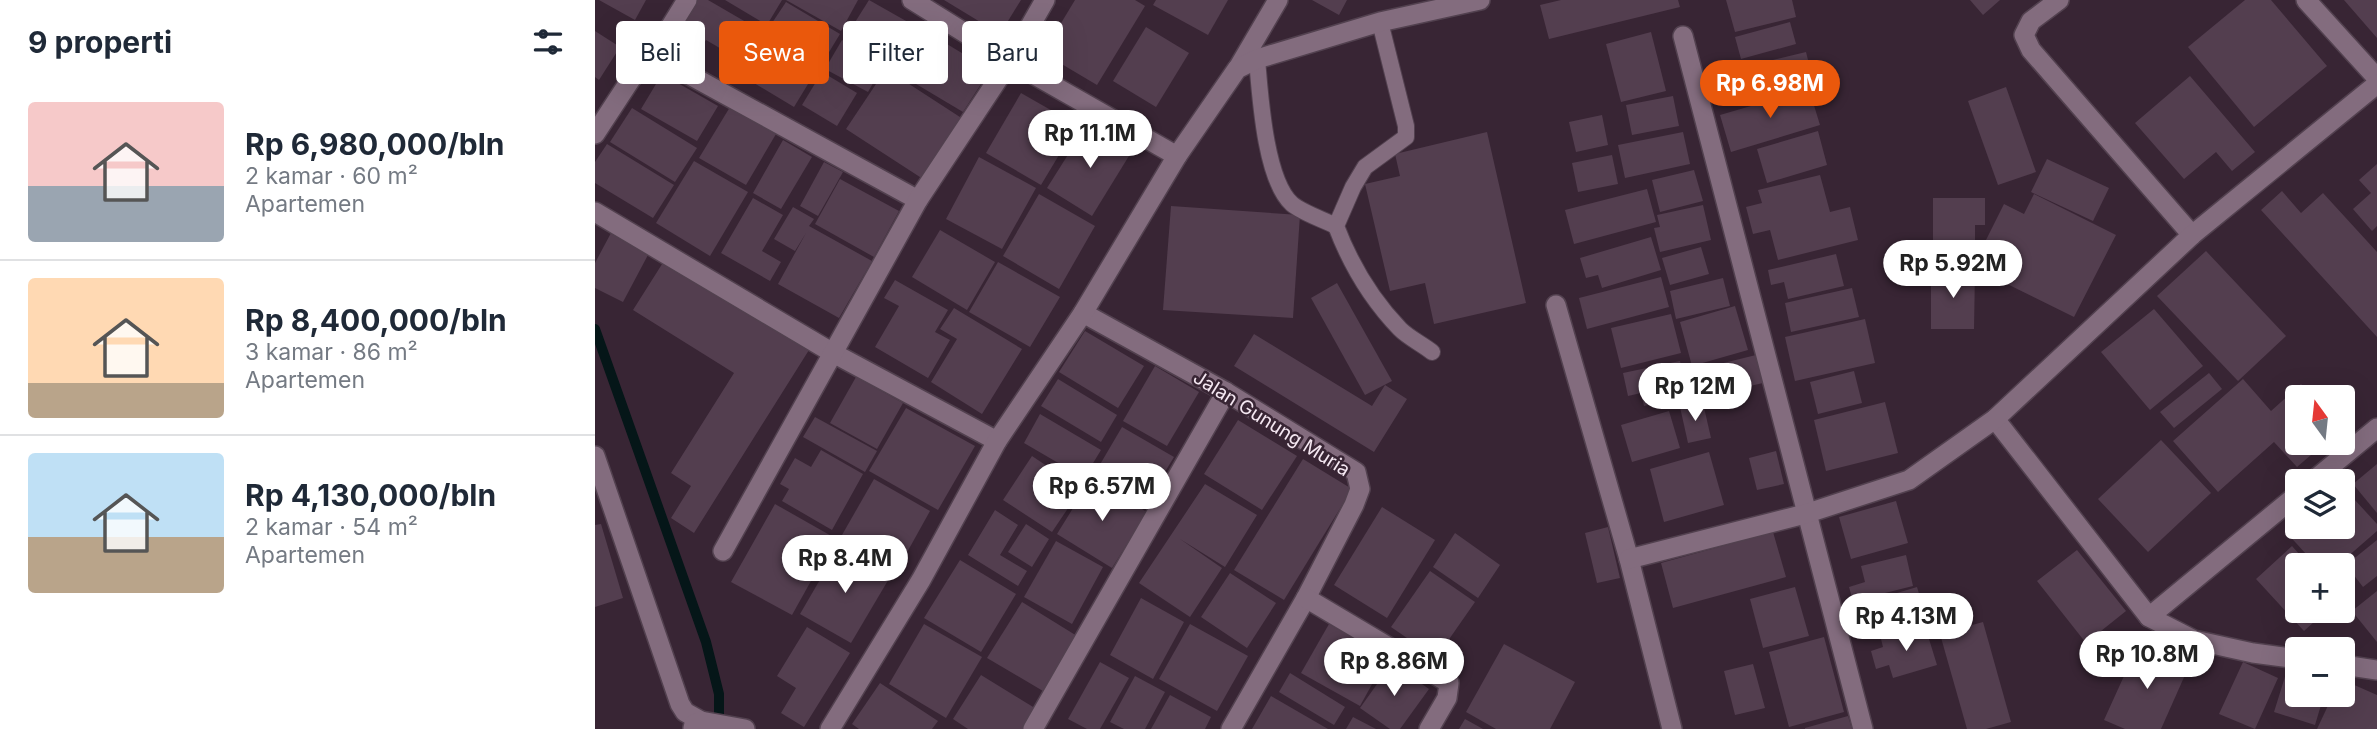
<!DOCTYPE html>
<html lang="id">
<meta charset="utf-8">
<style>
body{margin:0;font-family:Inter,sans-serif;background:#f2f2f3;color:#1f2937;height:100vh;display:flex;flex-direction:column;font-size:26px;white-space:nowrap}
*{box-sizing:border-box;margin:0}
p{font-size:23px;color:#747a83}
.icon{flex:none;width:38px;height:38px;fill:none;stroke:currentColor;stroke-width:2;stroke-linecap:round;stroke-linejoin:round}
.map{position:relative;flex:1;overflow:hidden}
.side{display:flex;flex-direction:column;background:#fff;width:595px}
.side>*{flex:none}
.hud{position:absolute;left:21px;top:21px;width:665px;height:63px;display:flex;gap:14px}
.needle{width:46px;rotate:345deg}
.fabs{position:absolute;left:1690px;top:385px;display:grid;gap:14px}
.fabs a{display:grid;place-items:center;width:70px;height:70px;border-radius:7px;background:#fff;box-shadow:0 7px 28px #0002;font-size:35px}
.price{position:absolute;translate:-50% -60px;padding:0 16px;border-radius:24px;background:#fff;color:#222;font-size:23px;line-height:46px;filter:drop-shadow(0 2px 4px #0008)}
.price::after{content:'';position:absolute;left:50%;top:42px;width:21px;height:16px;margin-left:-10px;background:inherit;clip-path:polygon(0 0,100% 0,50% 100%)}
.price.selected{background:#ea580c;color:#fff}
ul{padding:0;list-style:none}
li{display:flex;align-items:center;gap:21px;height:175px;padding:0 28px}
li+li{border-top:2px solid #e0e1e3}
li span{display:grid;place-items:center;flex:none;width:196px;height:140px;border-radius:7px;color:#555}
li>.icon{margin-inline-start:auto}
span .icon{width:84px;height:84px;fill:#fffc;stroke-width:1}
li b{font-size:30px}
h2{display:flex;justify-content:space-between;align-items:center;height:84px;padding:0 28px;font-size:30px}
.pill{padding:0 24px;border-radius:7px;background:#fff;box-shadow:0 7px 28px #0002;font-size:24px;line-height:63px}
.pill.selected{background:#ea580c;color:#fff}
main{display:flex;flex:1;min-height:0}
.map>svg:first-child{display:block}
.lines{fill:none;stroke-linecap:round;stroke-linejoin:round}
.stream{stroke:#051618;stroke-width:10}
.building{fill:#533e4f}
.service-casing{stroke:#52414f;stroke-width:18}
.minor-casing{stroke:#52414f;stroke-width:22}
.service{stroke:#836c7e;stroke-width:16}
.minor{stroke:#836c7e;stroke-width:19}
.labels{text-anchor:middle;stroke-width:5;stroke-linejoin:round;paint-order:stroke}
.street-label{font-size:19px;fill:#f4e7f1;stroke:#382534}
</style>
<main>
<section class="side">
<h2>9 properti<svg class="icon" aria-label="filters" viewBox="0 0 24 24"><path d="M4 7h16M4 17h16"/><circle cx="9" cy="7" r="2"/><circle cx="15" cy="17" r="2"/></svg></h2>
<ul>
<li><span style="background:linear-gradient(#f6c9c9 60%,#9aa5b1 0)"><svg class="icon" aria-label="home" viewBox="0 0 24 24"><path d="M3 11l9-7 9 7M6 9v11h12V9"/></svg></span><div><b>Rp 6,980,000/bln</b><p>2 kamar · 60 m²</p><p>Apartemen</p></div></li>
<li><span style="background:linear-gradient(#ffd9b3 75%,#b9a48a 0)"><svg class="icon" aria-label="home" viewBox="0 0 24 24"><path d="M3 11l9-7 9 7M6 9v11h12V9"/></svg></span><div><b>Rp 8,400,000/bln</b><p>3 kamar · 86 m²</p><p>Apartemen</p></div></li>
<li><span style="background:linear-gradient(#bfe0f5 60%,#b9a48a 0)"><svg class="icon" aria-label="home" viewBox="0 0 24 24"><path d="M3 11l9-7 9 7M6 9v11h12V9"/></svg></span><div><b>Rp 4,130,000/bln</b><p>2 kamar · 54 m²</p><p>Apartemen</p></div></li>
</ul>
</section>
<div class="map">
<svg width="1782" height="729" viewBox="0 0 1782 729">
<rect width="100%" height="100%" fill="#382534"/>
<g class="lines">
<path class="stream" d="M0,329l111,313 13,52v30"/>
</g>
<g class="building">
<path d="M4,0h47l-11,20z"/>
<path d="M101,0h12l57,33 -18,31 -41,-24 -7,11 -24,-15z"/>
<path d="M130,0h57l-15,25z"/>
<path d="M191,0h72l-17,31z"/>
<path d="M274,0l53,30 -23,37 -52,-32z"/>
<path d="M349,0h77l-21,34z"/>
<path d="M480,0h60l10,6 -48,79 -54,-32z"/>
<path d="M561,0h72l-20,35 -55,-30z"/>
<path d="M717,0h35l-8,15z"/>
<path d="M966,0h117l2,7 -131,32 -9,-34z"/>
<path d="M1131,0h66l4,17 -61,15z"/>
<path d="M1375,0h30l-17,15z"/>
<path d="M1650,0h26l56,66 -73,61 -66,-80z"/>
<path d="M1749,0h33v38z"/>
<path d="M191,2l54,32 -17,28 -55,-33z"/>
<path d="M1195,22l6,22 -55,15 -6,-22z"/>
<path d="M551,27l43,26 -33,54 -43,-26z"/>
<path d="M0,31l25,16 -21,33 -4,-3z"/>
<path d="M332,32l63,38 -27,42 -62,-37z"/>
<path d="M1056,32l15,59 -45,11 -15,-58z"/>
<path d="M174,36l50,30 -25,41 -50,-30z"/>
<path d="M247,40l42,24 -16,28 -43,-23z"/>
<path d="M1211,52l8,32 -90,22 -8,-32z"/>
<path d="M291,69l77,50 -40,60 -77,-50z"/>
<path d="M227,72l35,21 -20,33 -35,-21z"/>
<path d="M67,74l56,32 -21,35 -56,-32z"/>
<path d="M1595,76l65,76 -23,19 -16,-19 -32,27 -49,-56z"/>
<path d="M1411,87l30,85 -38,13 -30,-84z"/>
<path d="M1214,89l11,36 -89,27 -11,-37z"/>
<path d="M426,93l56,32 -36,60 -55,-32z"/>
<path d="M1078,96l6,30 -47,9 -6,-30z"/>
<path d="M135,107l46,27 -30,51 -47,-27z"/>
<path d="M37,108l65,40 -22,34 -65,-40z"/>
<path d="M1007,115l6,30 -32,7 -7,-30z"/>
<path d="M493,123l44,28 -40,65 -45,-28z"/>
<path d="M1223,131l9,34 -60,18 -10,-34z"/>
<path d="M892,132l39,171 -92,21 -9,-41 -35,8 -25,-107 35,-8 -5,-22z"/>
<path d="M1088,132l7,32 -65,14 -7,-33z"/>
<path d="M188,140l29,17 -31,52 -28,-16z"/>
<path d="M12,144l67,41 -21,33 -58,-35v-21z"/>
<path d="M1017,155l6,29 -40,8 -6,-29z"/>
<path d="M384,157l57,31 -34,61 -56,-30z"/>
<path d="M1452,159l62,29 -16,33 -62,-29z"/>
<path d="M99,161l54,31 -38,64 -54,-33z"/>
<path d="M229,162l19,10 -25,44 -18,-10z"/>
<path d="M1782,164v62l-5,5 -19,-22 18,-16 -12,-13z"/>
<path d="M1099,170l9,31 -43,11 -8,-32z"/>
<path d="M1225,175l10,37 20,-5 8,33 -80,20 -8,-30 -17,4 -7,-27 16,-4 -4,-13z"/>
<path d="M245,179l59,32 -25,46 -59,-33z"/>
<path d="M1052,189l9,33 -82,22 -9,-34z"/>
<path d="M1687,191l19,22 22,-20 54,59v85l-116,-127z"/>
<path d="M444,194l56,32 -36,63 -56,-33z"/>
<path d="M1439,194l82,41 -42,82 -81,-40 13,-27 -20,-10 18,-36 20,10z"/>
<path d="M158,198l30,17 -21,36 19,11 -11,19 -49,-28z"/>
<path d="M1338,198h52v27h-10v39h-42z"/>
<path d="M1108,205l8,35 -51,12 -6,-24 6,-1 -3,-12z"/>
<path d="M576,206l129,9 -7,103 -130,-8z"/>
<path d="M198,207l21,12 -5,7 63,35 -33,57 -61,-34 28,-51 -11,18 -21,-12z"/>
<path d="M345,230l55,32 -28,48 -55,-33z"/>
<path d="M16,233l38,20 -26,49 -28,-14v-25z"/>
<path d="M1056,237l10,33 -59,18 -4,-13 -12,3 -6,-20z"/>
<path d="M1106,247l8,27 -39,11 -8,-27z"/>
<path d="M1611,251l80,85 -48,45 -81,-85z"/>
<path d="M1241,254l8,32 -56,13 -4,-17 -13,3 -3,-15z"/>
<path d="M69,261l145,89 -115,183 -23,-15 20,-32 -20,-13 63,-100 -101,-63z"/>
<path d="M403,262l62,35 -30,50 -61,-35z"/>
<path d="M1336,270l44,1 -1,58h-43z"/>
<path d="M1066,277l8,30 -82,22 -8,-31z"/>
<path d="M1128,278l7,28 -54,13 -6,-28z"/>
<path d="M300,280l53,30 -13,22 15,8 -22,38 -53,-31 24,-41 -15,-8z"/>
<path d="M742,283l55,98 -27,14 -54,-97z"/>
<path d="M1257,288l7,29 -68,15 -6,-29z"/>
<path d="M1140,306l13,44 -56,16 -12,-44z"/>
<path d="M359,308l68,41 -40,65 -51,-32 26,-43 -17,-10z"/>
<path d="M1559,309l49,57 -53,44 -49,-58z"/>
<path d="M1076,314l10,39 -60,15 -10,-40z"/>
<path d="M1270,319l10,44 -80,18 -10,-44z"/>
<path d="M490,331l59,35 -26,42 -59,-36z"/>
<path d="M659,334l118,72 13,-21 22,14 -33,53 -140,-86z"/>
<path d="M1161,355l7,28 -65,15 -7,-27z"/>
<path d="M1085,361l8,35 -44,10 -3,-13 -13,3 -5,-23z"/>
<path d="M560,366l44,26 -32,54 -44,-25z"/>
<path d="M1259,371l8,32 -44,11 -8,-32z"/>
<path d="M1614,373l13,16 -48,39 -14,-16z"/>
<path d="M261,377l47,26 -26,46 -47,-26z"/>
<path d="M463,379l59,36 -16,27 -60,-36z"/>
<path d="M1648,379l28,32 30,-27 12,13h-15v46h27l-28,24 -23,-25 -56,50 -45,-51z"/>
<path d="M1290,402l13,51 -72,18 -12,-51z"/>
<path d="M1108,403l8,35 -23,5 -8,-36z"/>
<path d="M311,408l69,38 -37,64 -69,-39z"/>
<path d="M1074,411l11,37 -48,14 -11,-37z"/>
<path d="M445,414l61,36 -17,28 -60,-35z"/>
<path d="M220,417l62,34 -12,21 -62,-35z"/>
<path d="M643,420l59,36 -35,54 -58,-36z"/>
<path d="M527,427l52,30 -28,46 -51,-30z"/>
<path d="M1566,440l50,53 -63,59 -50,-53z"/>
<path d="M226,450l42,24 -31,56 -50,-29 7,-12 -9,-5 15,-26 16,9z"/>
<path d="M1181,451l8,33 -27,6 -8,-32z"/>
<path d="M1114,452l15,53 -60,17 -14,-53z"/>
<path d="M437,456l49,33 -29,43 -49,-32z"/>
<path d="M708,459l49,30 -68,111 -50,-30z"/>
<path d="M1782,464v49l-24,-29z"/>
<path d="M279,479l56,32 -35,63 -57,-32z"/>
<path d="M496,479l56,33 -35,56 -55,-34z"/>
<path d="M610,484l52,31 -32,52 -45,-28 42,29 -32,49 -51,-34z"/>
<path d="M1748,487l34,37v7l-39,34h-22l-30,-33 12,-10v5h45z"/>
<path d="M1301,501l12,42 -57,16 -12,-42z"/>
<path d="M180,504l60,34 -43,77 -61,-33z"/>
<path d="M787,507l53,33 -48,78 -53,-33z"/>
<path d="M400,510l23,15 -18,30 27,16 -9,15 -50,-31z"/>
<path d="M6,524l22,74 -28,9v-82z"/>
<path d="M431,524l23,15 -17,28 -24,-15z"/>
<path d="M1013,527l12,51 -23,5 -12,-50z"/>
<path d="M1178,532l13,45 -113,31 -12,-45z"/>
<path d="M860,533l45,32 -22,33 -45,-31z"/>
<path d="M1782,540v36l-14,11 -17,-22z"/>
<path d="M461,541l47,26 -31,57 -48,-27z"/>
<path d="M1697,546l17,19h-11v46h28l-22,20 -48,-52z"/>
<path d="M244,547l51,30 -39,66 -51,-29z"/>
<path d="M1482,550l49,61 -40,32 -49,-62z"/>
<path d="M1311,555l7,31 -60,15 -4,-14 16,-5 -4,-16z"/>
<path d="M365,560l56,34 -35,58 -57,-34z"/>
<path d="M835,571l45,31 -39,56 -45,-31z"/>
<path d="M635,573l46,30 -29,45 -46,-31z"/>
<path d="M1200,587l14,49 -46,12 -13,-49z"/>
<path d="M1322,587l10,33 -47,15 -2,-7 -12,3 -5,-18 12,-3 -3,-9z"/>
<path d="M1782,591v51l-25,-31z"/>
<path d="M546,598l43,24 -31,57 -43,-24z"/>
<path d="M427,602l55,34 -34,55 -56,-33z"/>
<path d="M1388,622l28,100 -25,7h-19l-27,-95z"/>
<path d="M329,624l58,33 -36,61 -57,-34z"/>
<path d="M595,624l58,32 -31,55 -58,-32z"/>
<path d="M734,624l58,33 -27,49 -59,-33z"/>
<path d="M1330,626l12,39 -44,13 -4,-13 -13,4 -5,-18 12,-4 -2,-8z"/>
<path d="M212,627l43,26 -46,74 -23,-14 15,-25 -19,-12z"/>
<path d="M1229,637l20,75 -55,15 -20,-75z"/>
<path d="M1544,643l50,23 -28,63h-36l-21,-9z"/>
<path d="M909,644l71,38 -25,47h-54l-30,-17z"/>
<path d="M505,662l29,16 -29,51h-13l-19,-10z"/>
<path d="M1648,662l35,16 -23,51 -36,-15z"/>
<path d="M797,663l37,26 -29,40h-10l-30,-21z"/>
<path d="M1158,664l12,44 -30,7 -11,-44z"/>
<path d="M1693,667l10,3v25h26l-9,30 -41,-13z"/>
<path d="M695,673l55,34 -11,18 -55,-33z"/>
<path d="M386,675l57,35 -12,19h-58l-15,-10z"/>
<path d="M540,676l30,16 -20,37h-21l-14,-7z"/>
<path d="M1748,680l34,15v34h-60l16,-34h10z"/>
<path d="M285,683l58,38 -6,8h-73l-7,-5z"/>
<path d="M575,695l41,22 -6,12h-54z"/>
<path d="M676,696l57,33h-76z"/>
<path d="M1253,716l4,13h-47v-1z"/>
<path d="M758,717l23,12h-30z"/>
<path d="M870,719l18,10h-24z"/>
</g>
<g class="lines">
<g class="service-casing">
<g id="service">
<path d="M785,22l26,104v11l-41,30 -12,20 -17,39c14,37 36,74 64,103 9,9 22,15 32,23"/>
<path d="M662,59c3,35 8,121 35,145 11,9 30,15 44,22"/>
</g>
</g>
<g class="minor-casing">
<g id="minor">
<path d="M317,0l98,61 167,95"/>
<path d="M1464,0l-28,21 -7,14 7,15 161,185"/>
<path d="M1711,0l71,78"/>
<path d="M1088,36l180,693"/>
<path d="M58,55l265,145"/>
<path d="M643,68l40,-68"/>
<path d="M0,134l36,-55 22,-24 34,-55"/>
<path d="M0,212l238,141 164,88"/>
<path d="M961,305l73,254 43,170"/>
<path d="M488,313l143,79 130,80 4,17 -6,16 -48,93 -75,131"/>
<path d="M1400,419l154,198 45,23 59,13 45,6"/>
<path d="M0,456l85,248 5,8 16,9"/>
<path d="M1718,481l64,-53"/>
<path d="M128,551l195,-351 92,-139 35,-61"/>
<path d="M1034,559l176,-45 104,-34 86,-61 197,-184 185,-151"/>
<path d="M711,598l143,85 -2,15 -18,31"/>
<path d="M1554,617l149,-123"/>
<path d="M1748,665l34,5"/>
<path d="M98,728l1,-4 7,-3 44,8"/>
<path d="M235,729l91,-149 76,-139 86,-128 94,-157 60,-87 20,-10 123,-37 100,-22"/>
<path d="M438,729l193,-337"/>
</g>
</g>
<use href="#service" class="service"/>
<use href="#minor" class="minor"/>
</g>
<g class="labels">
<g class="street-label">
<text transform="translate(677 423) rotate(32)" y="7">Jalan Gunung Muria</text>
</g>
</g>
</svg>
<div class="fabs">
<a><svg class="needle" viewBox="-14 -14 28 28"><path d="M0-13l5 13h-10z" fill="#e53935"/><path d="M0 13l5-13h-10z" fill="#747a83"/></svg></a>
<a><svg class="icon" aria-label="layers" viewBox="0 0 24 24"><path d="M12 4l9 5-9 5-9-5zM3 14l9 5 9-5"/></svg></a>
<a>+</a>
<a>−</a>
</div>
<b class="price selected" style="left:1175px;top:120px">Rp 6.98M</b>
<b class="price" style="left:495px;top:170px">Rp 11.1M</b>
<b class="price" style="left:1358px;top:300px">Rp 5.92M</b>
<b class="price" style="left:1100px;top:423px">Rp 12M</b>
<b class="price" style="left:507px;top:523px">Rp 6.57M</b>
<b class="price" style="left:250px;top:595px">Rp 8.4M</b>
<b class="price" style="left:1311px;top:653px">Rp 4.13M</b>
<b class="price" style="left:1552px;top:691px">Rp 10.8M</b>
<b class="price" style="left:799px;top:698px">Rp 8.86M</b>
<div class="hud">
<a class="pill">Beli</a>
<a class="pill selected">Sewa</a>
<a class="pill">Filter</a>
<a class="pill">Baru</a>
</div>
</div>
</main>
